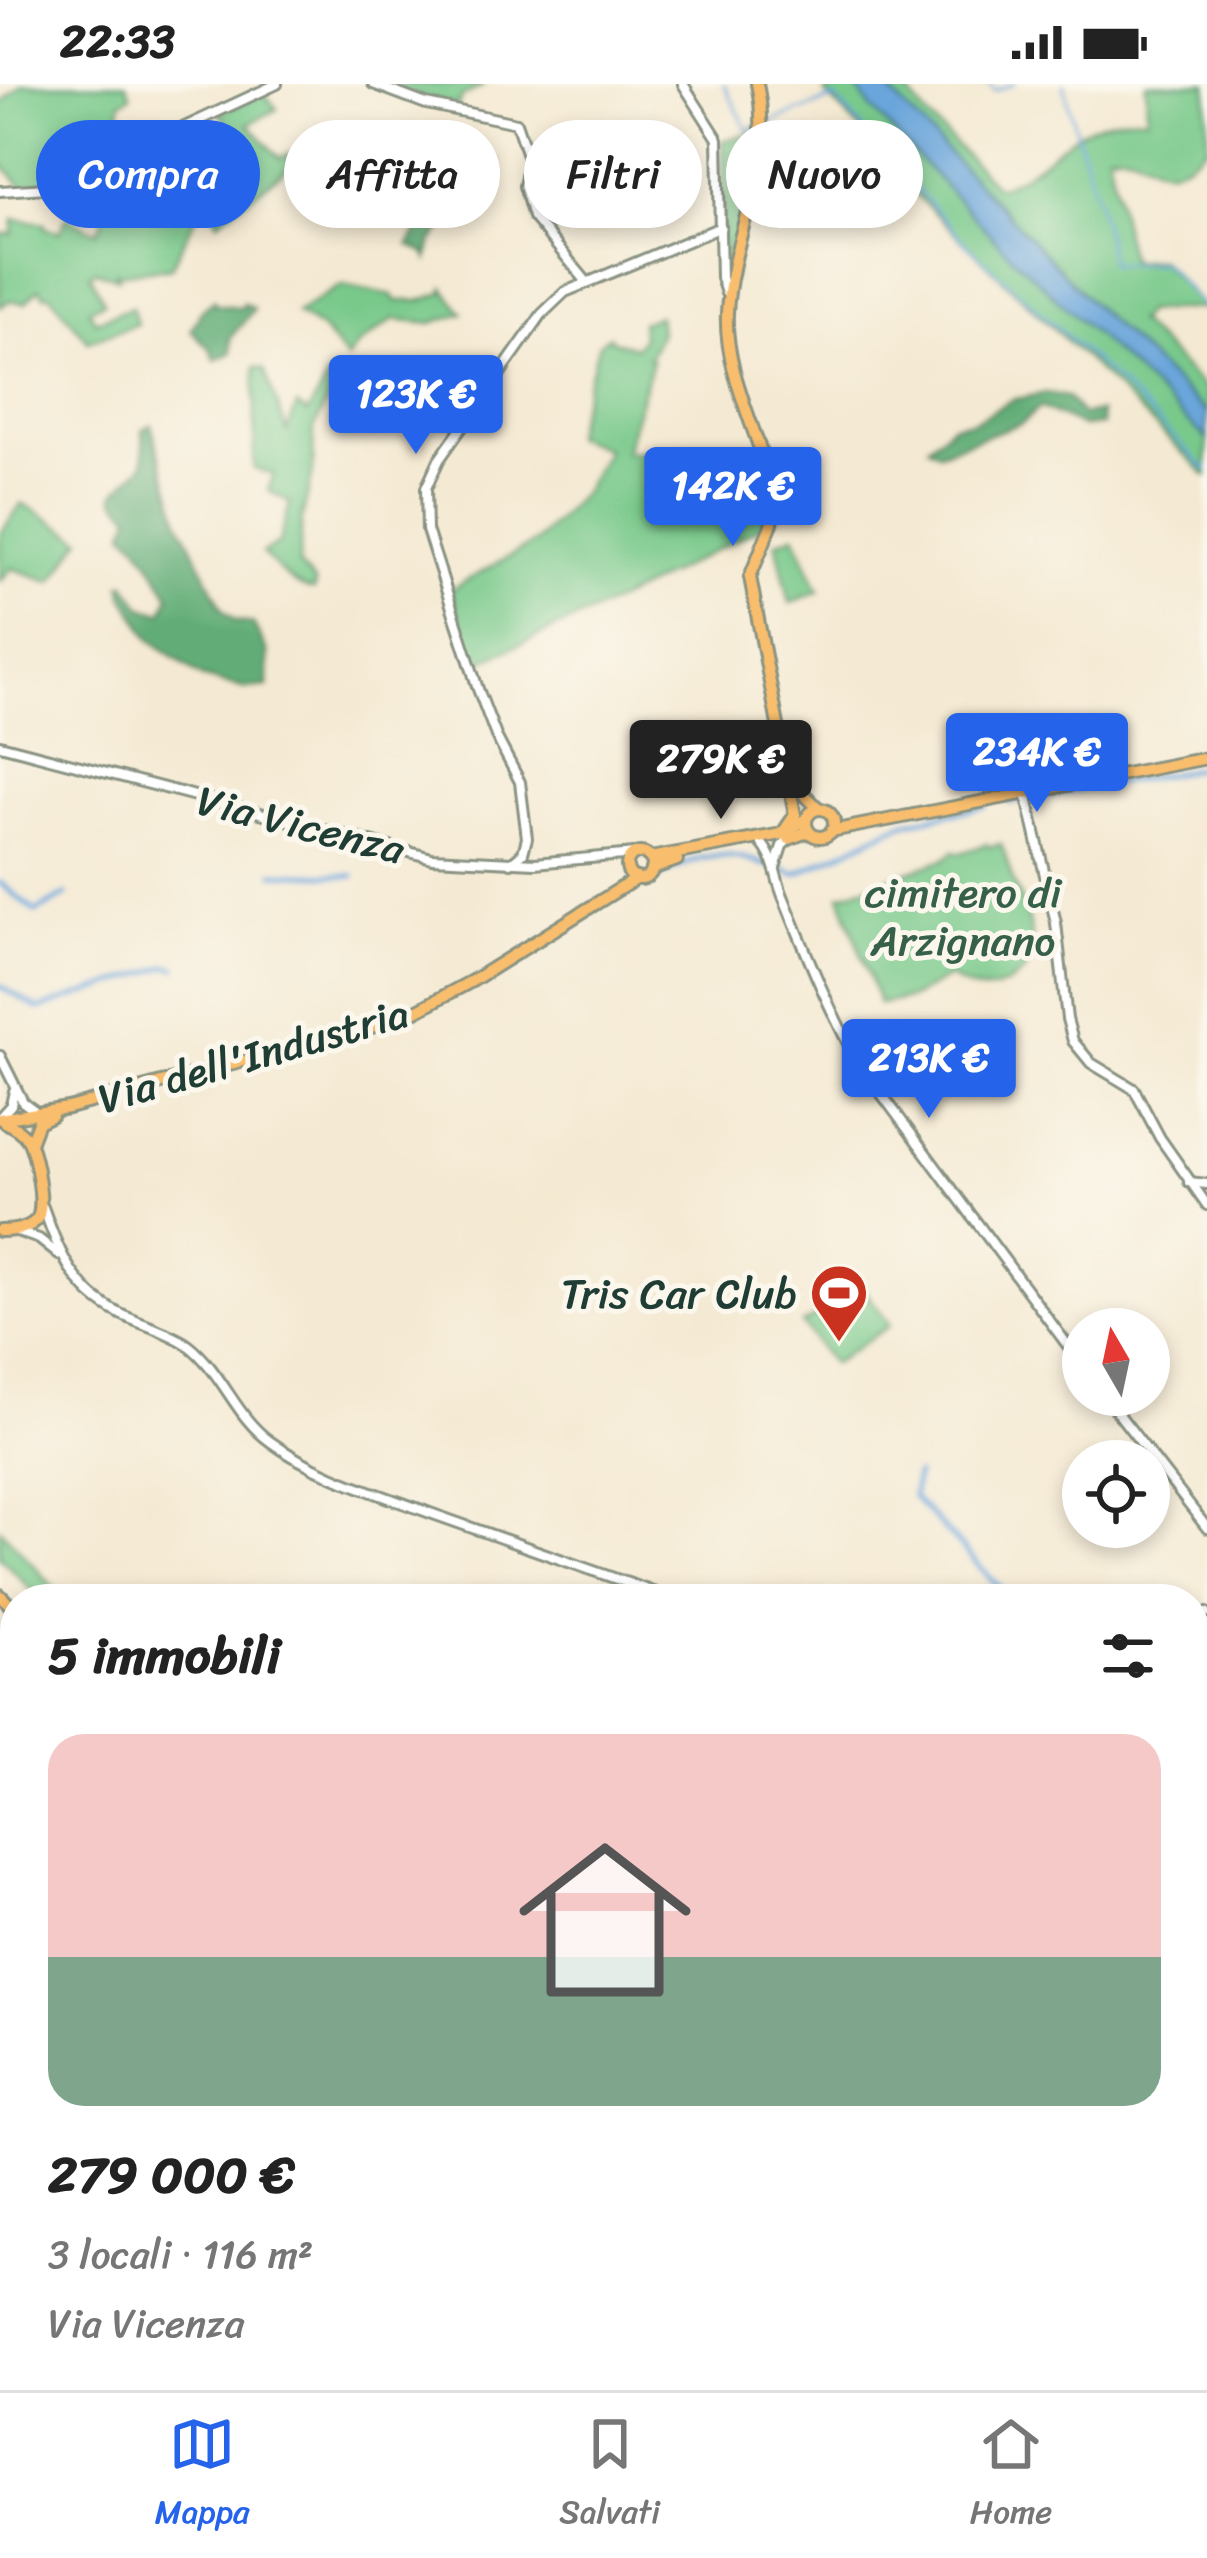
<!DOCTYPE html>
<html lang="it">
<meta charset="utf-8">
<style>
body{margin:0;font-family:Sriracha,sans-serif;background:#f2f2f2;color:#222;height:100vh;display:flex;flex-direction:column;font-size:45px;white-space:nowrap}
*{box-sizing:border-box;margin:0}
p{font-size:39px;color:#767676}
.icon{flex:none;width:66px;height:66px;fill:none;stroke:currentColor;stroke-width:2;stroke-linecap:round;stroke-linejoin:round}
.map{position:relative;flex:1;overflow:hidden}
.panel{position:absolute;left:0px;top:1500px;width:1209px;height:807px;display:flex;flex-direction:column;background:#fff;border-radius:48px 48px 0 0;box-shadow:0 6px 18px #0003}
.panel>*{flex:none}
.top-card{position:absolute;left:36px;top:36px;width:1137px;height:108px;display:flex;gap:24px}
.needle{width:78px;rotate:351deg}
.fabs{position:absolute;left:1062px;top:1224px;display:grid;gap:24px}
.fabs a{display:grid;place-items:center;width:108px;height:108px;border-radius:50%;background:#fff;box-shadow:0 6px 18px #0003;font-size:60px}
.price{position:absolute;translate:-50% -102px;padding:0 27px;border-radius:12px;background:#2563eb;color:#fff;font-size:39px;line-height:78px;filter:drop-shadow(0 3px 6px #0008)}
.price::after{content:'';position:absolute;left:50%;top:72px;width:36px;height:27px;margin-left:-18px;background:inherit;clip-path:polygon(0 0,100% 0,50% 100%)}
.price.on{background:#222;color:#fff}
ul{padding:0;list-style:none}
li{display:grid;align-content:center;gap:24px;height:636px;padding:0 48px}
li span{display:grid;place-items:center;height:372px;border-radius:36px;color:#555}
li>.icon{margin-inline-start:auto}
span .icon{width:216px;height:216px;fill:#fffc;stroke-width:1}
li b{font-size:51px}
h2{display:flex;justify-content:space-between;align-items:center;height:144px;padding:0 48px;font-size:51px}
.pill{padding:0 42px;border-radius:54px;background:#fff;box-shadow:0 6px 18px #0003;font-size:42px;line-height:108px}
.pill.on{background:#2563eb;color:#fff}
.status{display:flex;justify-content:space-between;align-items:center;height:84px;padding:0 60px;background:#fff;direction:ltr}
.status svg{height:33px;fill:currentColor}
.dock{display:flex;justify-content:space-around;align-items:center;height:168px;border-top:3px solid #e0e0e0;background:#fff;font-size:33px;color:#767676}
.dock a{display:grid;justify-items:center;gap:6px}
.dock .on{color:#2563eb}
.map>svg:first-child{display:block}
.green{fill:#79c98b;stroke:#4c8360;stroke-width:3}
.forest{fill:#62ad77;stroke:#407556;stroke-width:3}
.water{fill:#6aa6db;stroke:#447288;stroke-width:3}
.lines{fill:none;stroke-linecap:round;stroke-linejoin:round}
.stream{stroke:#6aa6db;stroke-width:3}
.canal{stroke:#6aa6db;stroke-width:6}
.minor-casing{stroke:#8a9383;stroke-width:14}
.major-casing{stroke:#8a9383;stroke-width:16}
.minor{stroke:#fff;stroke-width:8}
.major{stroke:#f9be6d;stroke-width:10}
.labels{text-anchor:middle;stroke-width:10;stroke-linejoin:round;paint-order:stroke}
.street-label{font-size:42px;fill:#1f3d34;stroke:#fbf7ec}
.park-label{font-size:42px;fill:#36604a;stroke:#fbf7ec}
.poi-label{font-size:42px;fill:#1f3d34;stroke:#fbf7ec;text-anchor:end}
</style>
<div class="status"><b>22:33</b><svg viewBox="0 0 49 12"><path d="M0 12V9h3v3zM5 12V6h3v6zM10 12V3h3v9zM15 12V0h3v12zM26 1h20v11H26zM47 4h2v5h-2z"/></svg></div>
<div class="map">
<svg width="1207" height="2306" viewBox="0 0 1207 2306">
<rect width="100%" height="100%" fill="#fbf7ec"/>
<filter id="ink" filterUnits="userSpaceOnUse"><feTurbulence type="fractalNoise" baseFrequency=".00833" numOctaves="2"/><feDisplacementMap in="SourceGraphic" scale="24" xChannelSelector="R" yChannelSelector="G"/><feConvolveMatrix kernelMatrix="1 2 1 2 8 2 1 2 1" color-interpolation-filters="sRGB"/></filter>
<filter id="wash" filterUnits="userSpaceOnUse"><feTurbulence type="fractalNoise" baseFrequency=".004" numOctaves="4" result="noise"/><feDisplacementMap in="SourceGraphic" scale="48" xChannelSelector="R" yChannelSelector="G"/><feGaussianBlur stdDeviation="2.7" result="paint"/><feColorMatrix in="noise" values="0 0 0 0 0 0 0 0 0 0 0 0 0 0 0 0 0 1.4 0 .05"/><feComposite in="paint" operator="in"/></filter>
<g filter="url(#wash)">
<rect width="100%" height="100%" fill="#f4e9d2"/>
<g class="green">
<path d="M22,0h104l5,12 -10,6 -1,12 -20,18 8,16 -53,32 -32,7 -23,-26v-56z"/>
<path d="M401,0h81v2l-20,11 -4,9 -60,-15z"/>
<path d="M840,0h14l16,23 134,141 203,191v37l-306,-295 -27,-37 -49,-51z"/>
<path d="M883,0h19l22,29 73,74c61,-20 72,-76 150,-70l-1,-33h61v62c-52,51 -54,-2 -99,7l22,108 29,-2 45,49 -57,3 -10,10 70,70v22l-107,-101z"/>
<path d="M263,8l14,17 -28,15 31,34 9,-5v14l-71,54 -14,-21 -33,67 -52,7 -4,-4 3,8 -23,-7 -5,3 14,28 -15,7 6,12 37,-14 5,17 -49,17 -38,-47 -6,1 -5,-7 -14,15 -15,-3 -10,7v-73h13l1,-15 31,4v5l15,4 6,-15 31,15 28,-52 47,12 -6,-32 24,-9 9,14 10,-10 11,6 16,-17 -10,-10 7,-4 -13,-17z"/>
<path d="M756,47l-23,147 -10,-11v-126z"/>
<path d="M342,201l51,10 3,6h24l23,-8 1,-5 19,25 -31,10 -38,-4 -35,25 -12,15 -26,-30 -25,-16z"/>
<path d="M658,231l2,17 -11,25 3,4 -27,91h139l13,66 -155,81 -147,65 -25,-74 87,-49 47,-50 23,-42 -35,-13 27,-92 10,-8 4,5 22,6 7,-9 -1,-15z"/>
<path d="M255,283l9,2 23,62 10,-25 11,7 22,-39 9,3 -25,51 -1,44 -11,46 -3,48 16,17 -1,7c-21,-1 -37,-23 -52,-37l17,-10 11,-40 -22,-13 6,-16 -20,-5z"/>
<path d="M22,419l60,36 -30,43 -40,-14 -12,13v-47z"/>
<path d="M795,451l24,56 -29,12 -14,-61z"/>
<path d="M987,760l2,3 12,-3c6,14 6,21 11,34 14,36 42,87 -9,108 -20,9 -38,3 -54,-9l-38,21 -32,6 -39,-109 105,-36 8,-8 8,2z"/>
<path d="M863,1204l27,37 -58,39 -30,-40z"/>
<path d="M0,1444l64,71h-24l-40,-42z"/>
<path d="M1207,2102v46l-13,18v-49z"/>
<path d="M139,2292l22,6 4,-6h95l-27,14h-9l-6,-10 -20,10h-85z"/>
<path d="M559,2292h141l17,10 -11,4h-163z"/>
</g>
<g class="forest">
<path d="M480,64l19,14 -27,44h-13l-28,38 -3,15 -2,-5 -17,-9 32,-52z"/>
<path d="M214,216l2,4 27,4v-5l11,6 -24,29 1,15 -16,7 -4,-10 -20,-20 10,-19z"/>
<path d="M1046,309l21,4 15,18 18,-3 2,13 -19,2 -43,-20 -18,16 -83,29 -11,-6 24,-21 22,-4 38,-21z"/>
<path d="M151,341l29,96 43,89 12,11 18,3 15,29v34l-22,2 -45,-12 -51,-38 -26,-43 -2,-12 4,-1 16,24 20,6 8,-17c-11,-18 -27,-51 -45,-63l6,-18 -16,-16v-6l29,-29 -1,-35z"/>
<path d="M742,2292h47l16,14h-99z"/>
</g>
<path class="water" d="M854,0h29l217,228 107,101v26l-203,-190 -134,-142z"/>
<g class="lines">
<g class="stream">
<path d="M724,0l23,45 12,-3"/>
<path d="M990,0l4,7 20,-7"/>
<path d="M1064,0c12,61 40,118 46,180l53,-2 44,50"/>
<path d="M768,39l67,-25 130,145 164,150 78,77"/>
<path d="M1194,1711l13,1"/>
<path d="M1194,1926l13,6"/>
<path d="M0,2269l15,-8"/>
<path d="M141,2292l32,7 10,-7"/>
<path d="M540,2292l2,2"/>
<path d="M828,2292l23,14"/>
<path d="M736,2306l34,-10 17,10"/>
</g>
<g class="canal">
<path d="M1010,718l197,-35"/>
<path d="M274,789l79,3"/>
<path d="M660,791c60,-31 76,-19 136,-1l107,-51 82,-17"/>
<path d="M0,799l36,29 30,-17"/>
<path d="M0,902l39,23 129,-43 8,2"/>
<path d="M916,1391l-3,22 98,102"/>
<path d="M1194,1562l13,2"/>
</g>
</g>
</g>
<g filter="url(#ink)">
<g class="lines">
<g class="minor-casing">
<g id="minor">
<path d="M373,0l53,20 90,19 13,38 -5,25 9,31 53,64"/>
<path d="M683,0l35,55 3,139 5,15"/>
<path d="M0,107l48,-3 64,-39 49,-11 116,-54"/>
<path d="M0,661l432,113 103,5 99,-9"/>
<path d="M1026,709l30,130 11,96 6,22 18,22 43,26 26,49 47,67"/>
<path d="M762,760c12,13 14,35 21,52 23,57 45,112 75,166l225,304"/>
<path d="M511,779l12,-10 4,-15 -7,-56 -24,-46 -18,-47 -51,-159 -1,-42 13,-28 103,-146 23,-22 156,-65"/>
<path d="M775,784l7,-22 7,-7"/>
<path d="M0,972l23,46 12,9"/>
<path d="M0,1033l11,-12 3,-14"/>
<path d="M1189,1098l18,2"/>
<path d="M43,1123c18,51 34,89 86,111 20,9 42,15 59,27 35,27 47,72 83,97 46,34 106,51 159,71 81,29 162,58 243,86"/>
<path d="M16,1147l23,8 20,16"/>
<path d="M1104,1311l103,133"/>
<path d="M1194,1535l13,-6"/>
</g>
</g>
<g class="major-casing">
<g id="major">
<path d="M757,0c18,80 -26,150 -30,229 -3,63 36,127 48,188l-3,22 -22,54 45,238 -13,19"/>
<path d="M792,698l27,27"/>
<circle cx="820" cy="739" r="14"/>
<path d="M831,747l376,-73"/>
<path d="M789,755l20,-8"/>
<circle cx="640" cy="782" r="13"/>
<path d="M650,774l132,-24 24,-15"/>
<path d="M652,785l25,-9"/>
<path d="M0,1035l68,-11 333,-89 71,-38 165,-103"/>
<path d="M30,1059l8,-21 14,-7"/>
<path d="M0,1147c12,0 29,-1 37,-12 9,-12 -2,-66 -9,-79 -6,-9 -15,-14 -24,-18"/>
<path d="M0,1511l15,15"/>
<path d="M1114,2292l20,14"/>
</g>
</g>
<use href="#minor" class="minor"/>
<use href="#major" class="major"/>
</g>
</g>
<defs>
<g id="stadium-pin" transform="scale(3)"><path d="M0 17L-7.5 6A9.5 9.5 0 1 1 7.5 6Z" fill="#c8321e" stroke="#fbf7ec"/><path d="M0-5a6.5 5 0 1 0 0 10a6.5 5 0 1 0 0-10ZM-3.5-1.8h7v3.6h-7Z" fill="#fff"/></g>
</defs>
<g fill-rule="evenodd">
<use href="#stadium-pin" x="839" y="1209"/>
</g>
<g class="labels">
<g class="street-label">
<text transform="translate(301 740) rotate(14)" y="15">Via Vicenza</text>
<text transform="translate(253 971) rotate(-16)" y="15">Via dell'Industria</text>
</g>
<g class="park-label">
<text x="963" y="823">cimitero di<tspan x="963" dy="48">Arzignano</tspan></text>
</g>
<g class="poi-label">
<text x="797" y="1224">Tris Car Club</text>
</g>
</g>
</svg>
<div class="fabs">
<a><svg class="needle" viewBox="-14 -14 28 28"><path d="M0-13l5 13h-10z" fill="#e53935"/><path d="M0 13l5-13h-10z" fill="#767676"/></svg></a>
<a><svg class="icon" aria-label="locate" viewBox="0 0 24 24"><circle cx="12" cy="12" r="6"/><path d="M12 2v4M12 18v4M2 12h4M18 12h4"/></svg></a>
</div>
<b class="price" style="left:416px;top:373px">123K €</b>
<b class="price" style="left:733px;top:465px">142K €</b>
<b class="price" style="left:1037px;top:731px">234K €</b>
<b class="price on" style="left:721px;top:738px">279K €</b>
<b class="price" style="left:929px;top:1037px">213K €</b>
<div class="top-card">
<a class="pill on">Compra</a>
<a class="pill">Affitta</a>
<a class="pill">Filtri</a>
<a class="pill">Nuovo</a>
</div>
<section class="panel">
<h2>5 immobili<svg class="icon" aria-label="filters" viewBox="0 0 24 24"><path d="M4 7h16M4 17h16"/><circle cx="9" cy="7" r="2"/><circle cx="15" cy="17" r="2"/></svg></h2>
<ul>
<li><span style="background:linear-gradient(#f6c9c9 60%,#7fa58c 0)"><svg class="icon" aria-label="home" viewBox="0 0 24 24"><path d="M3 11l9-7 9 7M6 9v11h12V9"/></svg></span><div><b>279 000 €</b><p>3 locali · 116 m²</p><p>Via Vicenza</p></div></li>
</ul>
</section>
</div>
<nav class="dock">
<a class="on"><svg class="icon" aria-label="map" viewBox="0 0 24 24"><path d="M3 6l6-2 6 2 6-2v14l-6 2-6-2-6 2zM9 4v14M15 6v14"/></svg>Mappa</a>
<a><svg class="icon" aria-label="saved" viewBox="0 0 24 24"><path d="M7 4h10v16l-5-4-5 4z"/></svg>Salvati</a>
<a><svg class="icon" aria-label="home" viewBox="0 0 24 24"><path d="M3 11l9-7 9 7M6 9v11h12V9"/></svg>Home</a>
</nav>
